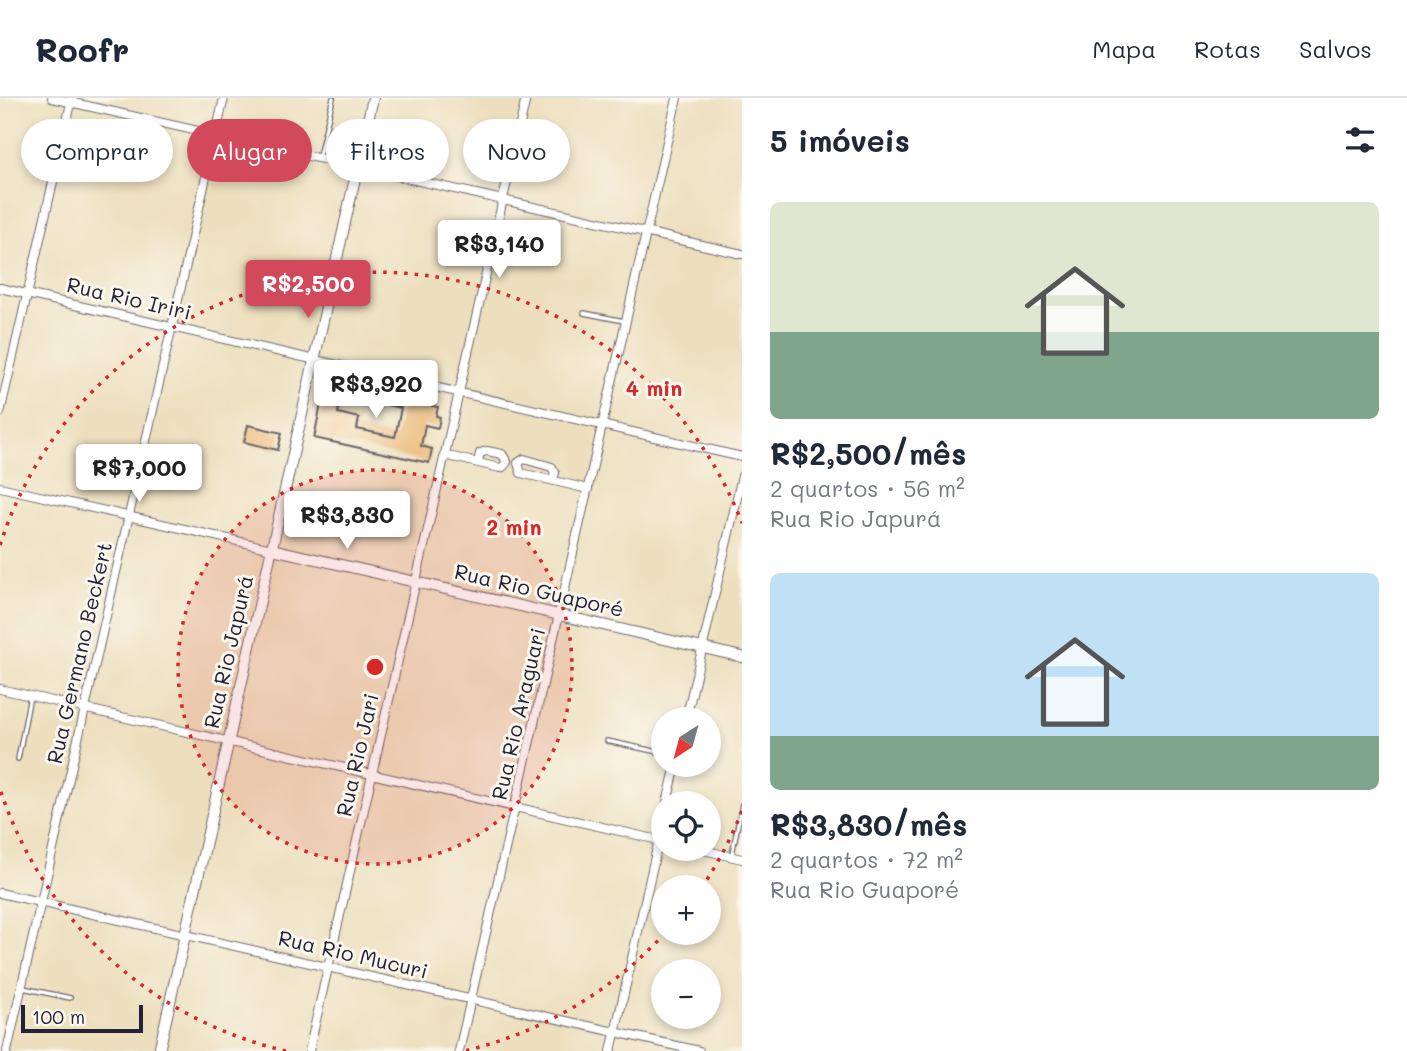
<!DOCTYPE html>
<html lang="pt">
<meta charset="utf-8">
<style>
body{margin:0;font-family:Mali,sans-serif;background:#f2f2f3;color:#1f2937;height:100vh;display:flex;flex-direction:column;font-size:26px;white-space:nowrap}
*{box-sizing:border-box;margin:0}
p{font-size:23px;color:#747a83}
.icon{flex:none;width:38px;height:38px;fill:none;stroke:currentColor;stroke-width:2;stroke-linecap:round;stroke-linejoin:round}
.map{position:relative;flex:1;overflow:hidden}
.drawer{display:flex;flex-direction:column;background:#fff;width:665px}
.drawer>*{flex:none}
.top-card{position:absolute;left:21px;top:21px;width:616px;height:63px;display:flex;gap:14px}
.needle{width:46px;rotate:216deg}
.tools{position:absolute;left:651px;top:609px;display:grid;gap:14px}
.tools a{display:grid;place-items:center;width:70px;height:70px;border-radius:50%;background:#fff;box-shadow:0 4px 10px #0003;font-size:35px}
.scale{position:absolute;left:21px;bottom:18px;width:122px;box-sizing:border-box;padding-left:7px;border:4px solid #22223b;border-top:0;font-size:19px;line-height:24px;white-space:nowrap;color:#22223b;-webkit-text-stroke:5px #fbf7ec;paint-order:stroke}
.price{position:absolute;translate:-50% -60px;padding:0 16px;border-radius:7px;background:#fff;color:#222;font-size:23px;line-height:46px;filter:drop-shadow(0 2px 4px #0008)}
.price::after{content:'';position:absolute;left:50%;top:42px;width:21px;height:16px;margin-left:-10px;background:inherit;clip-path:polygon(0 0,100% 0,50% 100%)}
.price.on{background:#d1495b;color:#fff}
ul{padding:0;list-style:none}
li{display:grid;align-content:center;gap:14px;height:371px;padding:0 28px}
li span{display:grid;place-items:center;height:217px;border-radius:10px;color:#555}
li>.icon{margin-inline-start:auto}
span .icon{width:126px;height:126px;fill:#fffc;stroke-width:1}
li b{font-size:30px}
h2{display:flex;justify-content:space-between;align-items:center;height:84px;padding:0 28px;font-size:30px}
.tag{padding:0 24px;border-radius:32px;background:#fff;box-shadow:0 4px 10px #0003;font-size:24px;line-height:63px}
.tag.on{background:#d1495b;color:#fff}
header{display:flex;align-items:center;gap:42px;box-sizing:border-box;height:98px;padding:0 35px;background:#fff;border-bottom:2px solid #e0e1e3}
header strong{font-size:33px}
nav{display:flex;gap:38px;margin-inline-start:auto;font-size:24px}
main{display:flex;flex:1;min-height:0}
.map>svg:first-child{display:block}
.building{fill:#eab571;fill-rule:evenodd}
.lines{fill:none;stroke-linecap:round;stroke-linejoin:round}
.service-casing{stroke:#696469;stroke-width:6}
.minor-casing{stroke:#696469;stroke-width:10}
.tertiary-casing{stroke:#696469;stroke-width:12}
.service{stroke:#fff;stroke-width:3.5}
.minor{stroke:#fff;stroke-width:8}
.tertiary{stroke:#fff;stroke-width:10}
.ring{fill:none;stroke:#d62828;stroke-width:3.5;stroke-dasharray:3.5 7}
.labels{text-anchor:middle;stroke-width:6;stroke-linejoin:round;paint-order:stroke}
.street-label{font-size:21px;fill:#22223b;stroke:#fbf7ec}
.centre{fill:#d62828;stroke:#fbf7ec;stroke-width:3.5}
.ring-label{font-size:21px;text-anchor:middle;font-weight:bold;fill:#d62828;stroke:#fbf7ec;stroke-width:6;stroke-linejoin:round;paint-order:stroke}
</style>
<header>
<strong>Roofr</strong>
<nav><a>Mapa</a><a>Rotas</a><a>Salvos</a></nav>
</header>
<main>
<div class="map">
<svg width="742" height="953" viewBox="0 0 742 953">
<rect width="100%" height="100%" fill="#fbf7ec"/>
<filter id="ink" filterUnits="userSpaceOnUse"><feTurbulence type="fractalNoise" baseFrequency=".0143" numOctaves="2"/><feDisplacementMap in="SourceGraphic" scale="14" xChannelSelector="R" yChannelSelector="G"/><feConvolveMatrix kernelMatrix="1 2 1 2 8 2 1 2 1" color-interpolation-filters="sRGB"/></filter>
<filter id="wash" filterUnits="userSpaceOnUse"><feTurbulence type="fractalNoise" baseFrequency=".00686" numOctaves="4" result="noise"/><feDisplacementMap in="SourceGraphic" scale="28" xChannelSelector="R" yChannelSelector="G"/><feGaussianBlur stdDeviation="1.57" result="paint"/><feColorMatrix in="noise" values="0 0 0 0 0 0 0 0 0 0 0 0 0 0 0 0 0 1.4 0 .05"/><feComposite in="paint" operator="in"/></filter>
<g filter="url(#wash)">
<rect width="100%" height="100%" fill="#eddfbe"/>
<g id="blocks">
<g class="building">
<path d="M329,283l20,4 1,-4 72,15 -1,2 13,3 -2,5 6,1 -2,9 4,1 -2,11 -13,-3 -4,21 11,3 -3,14 -115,-25 10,-49 3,1zM341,297l60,13 -6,29 -38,-8 2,-11 -21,-5z"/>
<path d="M248,327l34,8 -4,17 -34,-8z"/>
</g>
</g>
</g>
<g filter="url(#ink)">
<use href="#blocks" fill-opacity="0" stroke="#696469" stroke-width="2"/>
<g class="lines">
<g class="service-casing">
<g id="service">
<path d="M319,58l14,-58"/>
<path d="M584,215l40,8"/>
<path d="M607,643l56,12"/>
<path d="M18,661l12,-63"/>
<path d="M732,756l10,-50"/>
<path d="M23,890l47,10"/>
</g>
</g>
<g class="minor-casing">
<g id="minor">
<path d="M52,0l690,156"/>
<path d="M0,190l742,169"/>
<path d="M0,315l72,-314"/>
<path d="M444,357l56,13 3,-1 4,-5 -5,-8 -15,-3 -7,2 -2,9"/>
<path d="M552,382l3,-7 -3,-6 -28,-8 -6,4 3,10 67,16"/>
<path d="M0,389l272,62"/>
<path d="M0,591l663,152"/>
<path d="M686,621l56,-243"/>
<path d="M667,705l9,-38"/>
<path d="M699,751l43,10"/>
<path d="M0,795l699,158"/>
<path d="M7,953l217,-953"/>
<path d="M309,953l217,-953"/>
<path d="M459,953l218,-953"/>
<path d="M611,953l52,-230"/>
</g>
</g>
<g class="tertiary-casing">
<g id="tertiary">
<path d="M272,451l470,108"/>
<path d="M159,953l214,-953"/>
</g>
</g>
<use href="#service" class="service"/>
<use href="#minor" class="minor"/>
<use href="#tertiary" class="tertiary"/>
</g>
</g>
<circle cx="375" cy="569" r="197" fill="#d62828" fill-opacity=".12"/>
<g class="ring">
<circle cx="375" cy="569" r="197"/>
<path d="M742 713A394 394 0 0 1 704 786M665 835A394 394 0 0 1 464 953M286 953A394 394 0 0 1 0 691M0 447A394 394 0 0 1 742 425"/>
</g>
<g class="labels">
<g class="street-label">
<text transform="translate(129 201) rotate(13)" y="7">Rua Rio Iriri</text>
<text transform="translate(539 493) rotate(13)" y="7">Rua Rio Guaporé</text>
<text transform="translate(229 554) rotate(-77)" y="7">Rua Rio Japurá</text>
<text transform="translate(80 555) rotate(-77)" y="7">Rua Germano Beckert</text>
<text transform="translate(519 616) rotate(-77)" y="7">Rua Rio Araguari</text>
<text transform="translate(358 657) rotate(-77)" y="7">Rua Rio Jari</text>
<text transform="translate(353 857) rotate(13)" y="7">Rua Rio Mucuri</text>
</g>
</g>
<circle cx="375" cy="569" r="10" class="centre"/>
<g class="ring-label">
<text x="654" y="298">4 min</text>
<text x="514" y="437">2 min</text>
</g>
</svg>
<div class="tools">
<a><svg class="needle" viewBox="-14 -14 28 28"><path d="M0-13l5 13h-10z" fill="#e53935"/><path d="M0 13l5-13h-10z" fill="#747a83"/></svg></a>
<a><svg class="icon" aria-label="locate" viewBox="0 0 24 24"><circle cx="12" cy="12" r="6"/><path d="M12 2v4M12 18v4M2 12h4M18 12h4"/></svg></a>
<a>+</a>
<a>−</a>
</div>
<div class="scale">100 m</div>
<b class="price" style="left:499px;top:182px">R$3,140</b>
<b class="price on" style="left:308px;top:222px">R$2,500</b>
<b class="price" style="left:376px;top:322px">R$3,920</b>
<b class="price" style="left:139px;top:406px">R$7,000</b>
<b class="price" style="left:347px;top:453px">R$3,830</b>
<div class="top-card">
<a class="tag">Comprar</a>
<a class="tag on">Alugar</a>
<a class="tag">Filtros</a>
<a class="tag">Novo</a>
</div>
</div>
<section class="drawer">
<h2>5 imóveis<svg class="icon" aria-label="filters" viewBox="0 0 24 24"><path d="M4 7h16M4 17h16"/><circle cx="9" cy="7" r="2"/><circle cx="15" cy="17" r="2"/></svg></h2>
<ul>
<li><span style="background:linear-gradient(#dfe7d0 60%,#7fa58c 0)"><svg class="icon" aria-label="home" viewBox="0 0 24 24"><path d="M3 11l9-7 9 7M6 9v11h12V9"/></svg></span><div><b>R$2,500/mês</b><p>2 quartos · 56 m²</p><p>Rua Rio Japurá</p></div></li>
<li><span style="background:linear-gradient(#bfe0f5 75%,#7fa58c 0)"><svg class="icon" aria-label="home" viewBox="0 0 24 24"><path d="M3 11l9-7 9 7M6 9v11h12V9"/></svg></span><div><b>R$3,830/mês</b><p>2 quartos · 72 m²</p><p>Rua Rio Guaporé</p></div></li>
</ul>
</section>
</main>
